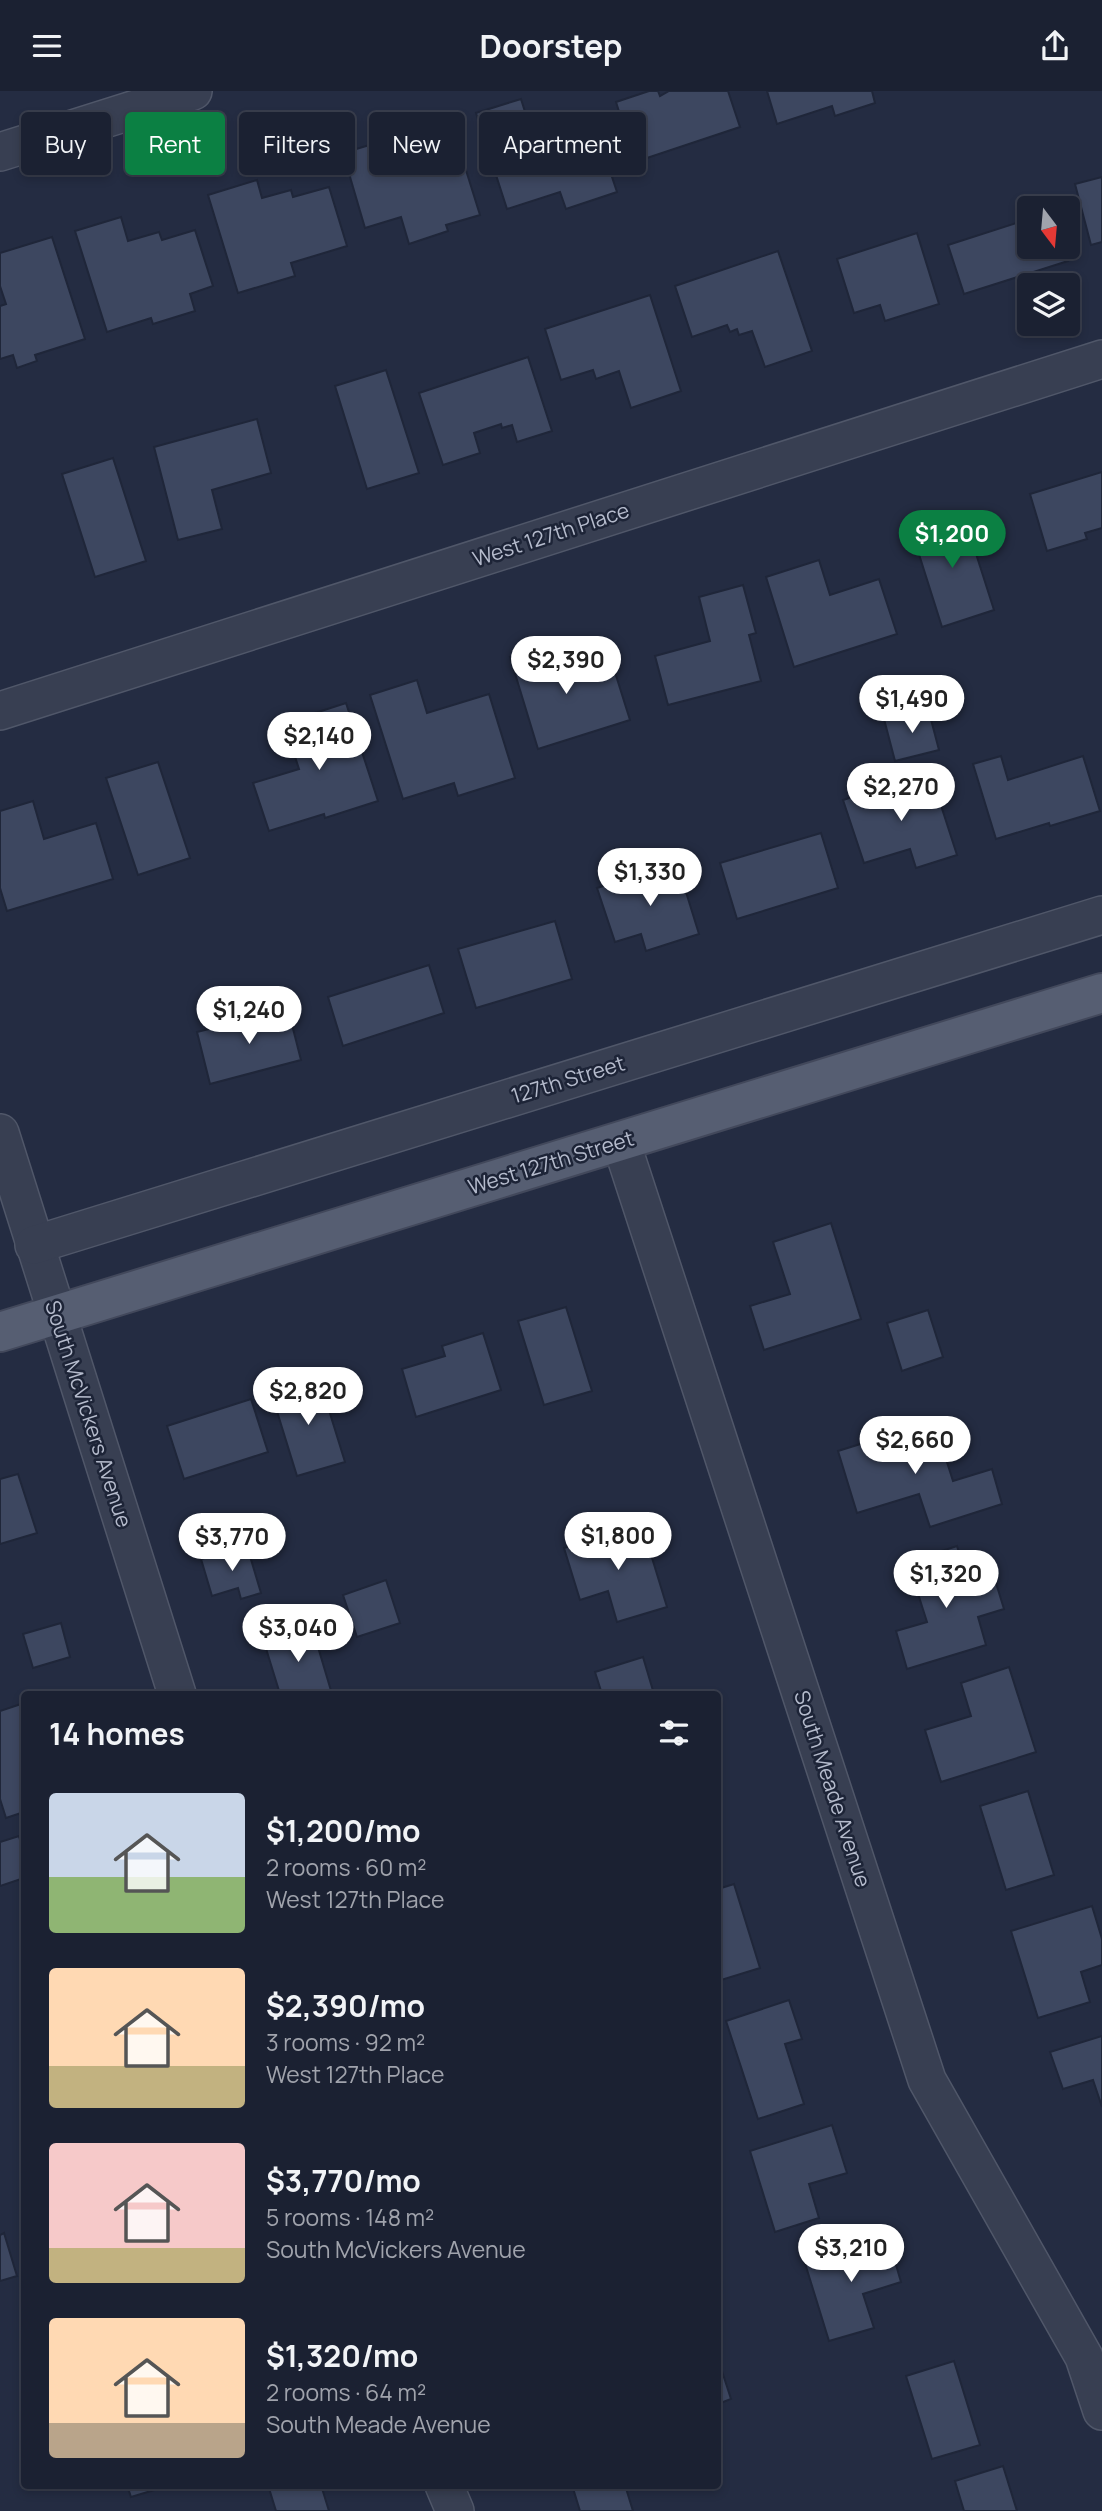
<!DOCTYPE html>
<meta charset="utf-8">
<style>
body{margin:0;font-family:Manrope,sans-serif;background:#24293a;color:#f1f3f6;height:100vh;display:flex;flex-direction:column;font-size:26px;white-space:nowrap}
*{box-sizing:border-box;margin:0}
p{font-size:23px;color:#a0a3ac}
.icon{flex:none;width:38px;height:38px;fill:none;stroke:currentColor;stroke-width:2;stroke-linecap:round;stroke-linejoin:round}
.map{position:relative;flex:1;overflow:hidden}
.drawer{position:absolute;left:21px;top:1600px;width:700px;height:798px;display:flex;flex-direction:column;background:#1b2132;border-radius:7px;box-shadow:0 4px 10px #0003,0 0 0 2px #393e4d}
.drawer>*{flex:none}
.banner{position:absolute;left:21px;top:21px;width:700px;height:63px;display:flex;gap:14px}
.needle{width:46px;rotate:164deg}
.controls{position:absolute;left:1017px;top:105px;display:grid;gap:14px}
.controls a{display:grid;place-items:center;width:63px;height:63px;border-radius:7px;background:#1b2132;box-shadow:0 4px 10px #0003,0 0 0 2px #393e4d;font-size:35px}
.price{position:absolute;translate:-50% -60px;padding:0 16px;border-radius:24px;background:#fff;color:#222;font-size:23px;line-height:46px;filter:drop-shadow(0 2px 4px #0008)}
.price::after{content:'';position:absolute;left:50%;top:42px;width:21px;height:16px;margin-left:-10px;background:inherit;clip-path:polygon(0 0,100% 0,50% 100%)}
.price.current{background:#0b8043;color:#fff}
ul{padding:0;list-style:none}
li{display:flex;align-items:center;gap:21px;height:175px;padding:0 28px}
li span{display:grid;place-items:center;flex:none;width:196px;height:140px;border-radius:7px;color:#555}
li>.icon{margin-inline-start:auto}
span .icon{width:84px;height:84px;fill:#fffc;stroke-width:1}
li b{font-size:30px}
h2{display:flex;justify-content:space-between;align-items:center;height:84px;padding:0 28px;font-size:30px}
.tag{padding:0 24px;border-radius:7px;background:#1b2132;box-shadow:0 4px 10px #0003,0 0 0 2px #393e4d;font-size:24px;line-height:63px}
.tag.current{background:#0b8043;color:#fff}
header{display:flex;justify-content:space-between;align-items:center;height:91px;padding:0 28px;background:#1b2132;font-size:32px;font-weight:700}
.map>svg:first-child{display:block}
.building{fill:#3d4760;stroke:#1f2639;stroke-width:2}
.lines{fill:none;stroke-linecap:round;stroke-linejoin:round}
.minor-casing{stroke:#505769;stroke-width:40}
.major-casing{stroke:#42485b;stroke-width:42}
.minor{stroke:#383f52;stroke-width:37}
.major{stroke:#565e72;stroke-width:38}
.labels{text-anchor:middle;stroke-width:5;stroke-linejoin:round;paint-order:stroke}
.street-label{font-size:21px;fill:#b5bbcc;stroke:#1d2437}
</style>
<header><svg class="icon" aria-label="menu" viewBox="0 0 24 24"><path d="M4 6h16M4 12h16M4 18h16"/></svg>Doorstep<svg class="icon" aria-label="share" viewBox="0 0 24 24"><path d="M12 15V3M7 8l5-5 5 5M5 13v7h14v-7"/></svg></header>
<div class="map">
<svg width="1102" height="2420" viewBox="0 0 1102 2420">
<rect width="100%" height="100%" fill="#242c42"/>
<g class="building">
<path d="M649,0h9l2,5 9,-5h59l12,36 -105,35 -19,-60z"/>
<path d="M767,0h105l3,12 -40,13 -3,-10 -55,18z"/>
<path d="M521,8l11,35 16,-5 1,5 44,-14 24,72 -51,17 -6,-17 -53,17 -31,-96z"/>
<path d="M450,28l30,96 -34,10 2,6 -39,13 -8,-27 -36,11 -22,-75 33,-10 7,23 33,-10 -7,-24z"/>
<path d="M1102,86v65l-11,3 -16,-61z"/>
<path d="M257,89l5,18 29,-8 2,7 36,-10 18,59 -56,17 4,13 -57,17 -30,-98z"/>
<path d="M121,126l7,24 31,-9 3,8 33,-10 18,56 -23,8 5,17 -42,13 -2,-6 -44,14 -32,-101z"/>
<path d="M1029,128v28h35l4,14 -104,33 -16,-49z"/>
<path d="M917,142l22,71 -54,17 -5,-16 -26,8 -17,-54z"/>
<path d="M52,146l33,102 -50,16 2,6 -20,7 -4,-13 -13,4v-53l6,-2 -6,-18v-33z"/>
<path d="M778,160l34,100 -47,16 -13,-36 -13,4 -2,-6 -7,3 -3,-7 -35,12 -17,-51z"/>
<path d="M650,204l31,96 -50,17 -12,-37 -23,8 -3,-9 -32,10 -16,-51z"/>
<path d="M528,266l24,74 -35,11 -5,-17 -10,3 -1,-4 -27,9 6,20 -37,12 -24,-72z"/>
<path d="M386,279l33,103 -52,16 -32,-103z"/>
<path d="M257,328l14,54 -59,17 10,39 -44,11 -24,-93z"/>
<path d="M113,367l33,103 -51,16 -33,-103z"/>
<path d="M1102,381v56l-17,5 2,6 -40,12 -17,-57z"/>
<path d="M963,422l31,97 -52,17 -31,-98z"/>
<path d="M819,469l11,35 49,-16 18,55 -103,33 -28,-90z"/>
<path d="M743,494l13,48 -7,2 12,46 -93,24 -13,-49 55,-15 -11,-44z"/>
<path d="M563,549l11,38 39,-12 17,54 -92,29 -28,-92z"/>
<path d="M417,589l10,33 62,-19 26,84 -57,18 -4,-13 -51,16 -33,-104z"/>
<path d="M346,612l32,98 -53,17 -1,-4 -55,17 -16,-48 46,-14 -15,-46z"/>
<path d="M928,617l11,42 -44,11 -11,-42z"/>
<path d="M1001,665l7,24 75,-24 17,55 -50,15 -1,-3 -53,16 -23,-75z"/>
<path d="M158,671l32,96 -52,17 -32,-97z"/>
<path d="M925,683l4,16 6,-3 22,68 -41,13 -6,-19 -46,14 -21,-63z"/>
<path d="M33,710l11,38 52,-16 17,56 -106,32 -7,-23v-77z"/>
<path d="M821,742l17,55 -101,31 -17,-56z"/>
<path d="M677,772l22,71 -53,17 -5,-17 -26,8 -18,-54z"/>
<path d="M555,830l17,58 -96,29 -18,-59z"/>
<path d="M429,874l15,48 -101,33 -15,-49z"/>
<path d="M288,918l13,51 -91,24 -13,-52z"/>
<path d="M831,1132l30,96 -97,31 -14,-44 40,-12 -17,-52z"/>
<path d="M566,1216l26,84 -48,14 -26,-84z"/>
<path d="M928,1219l15,47 -41,14 -15,-48z"/>
<path d="M483,1242l18,57 -85,27 -14,-48 43,-13 -3,-10z"/>
<path d="M319,1287l26,84 -48,14 -26,-84z"/>
<path d="M251,1308l17,53 -84,27 -17,-53z"/>
<path d="M934,1330l19,60 39,-12 10,35 -72,23 -11,-33 -62,19 -19,-62z"/>
<path d="M18,1383l19,59 -37,11v-65z"/>
<path d="M642,1434l25,82 -50,15 -9,-31 -28,9 -16,-52z"/>
<path d="M247,1455l14,47 -20,6 -3,-11 -26,8 -11,-37z"/>
<path d="M957,1455l14,45 25,-8 8,26 -26,8 8,28 -79,24 -11,-38 31,-9 -19,-60z"/>
<path d="M386,1489l14,43 -43,14 -14,-42z"/>
<path d="M61,1532l9,34 -37,11 -10,-34z"/>
<path d="M312,1536l20,67h-52l-16,-52z"/>
<path d="M643,1566l11,37h-52l-7,-22z"/>
<path d="M1009,1576l27,85 -95,30 -16,-52 46,-14 -10,-33z"/>
<path d="M24,1612v109l-18,6 -6,-19v-88z"/>
<path d="M1028,1700l26,84 -48,15 -26,-84z"/>
<path d="M19,1745l5,19v23l-24,8v-44z"/>
<path d="M734,1793l26,84 -42,13v-92z"/>
<path d="M1092,1815l10,33v26l-21,7 9,30 -52,16 -27,-87z"/>
<path d="M789,1909l13,39 -17,5 19,60 -46,15 -32,-98z"/>
<path d="M1102,1945v71l-9,-27 -30,9 -13,-37z"/>
<path d="M832,2034l15,48 -38,11 10,34 -44,14 -25,-81z"/>
<path d="M4,2142l13,43 -17,5v-46z"/>
<path d="M887,2143l14,48 -38,12 11,34 -45,13 -25,-81z"/>
<path d="M718,2268l13,40 -13,5z"/>
<path d="M954,2270l26,84 -48,14 -26,-83z"/>
<path d="M1003,2375l14,45h-53l-9,-30z"/>
<path d="M127,2394h44l-40,12z"/>
<path d="M268,2394h53l8,26h-53z"/>
<path d="M572,2394h53l8,26h-53z"/>
</g>
<g class="lines">
<g class="minor-casing">
<g id="minor">
<path d="M0,61l193,-61"/>
<path d="M0,620l1102,-352"/>
<path d="M0,1042l177,561"/>
<path d="M621,1051l306,938 157,277 18,54"/>
<path d="M34,1154l1068,-330"/>
<path d="M444,2394l11,26"/>
</g>
</g>
<g class="major-casing">
<path id="major" d="M0,1241l1102,-339"/>
</g>
<use href="#minor" class="minor"/>
<use href="#major" class="major"/>
</g>
<g class="labels">
<g class="street-label">
<text transform="translate(551 444) rotate(-18)" y="7">West 127th Place</text>
<text transform="translate(568 989) rotate(-17)" y="7">127th Street</text>
<text transform="translate(551 1072) rotate(-17)" y="7">West 127th Street</text>
<text transform="translate(88 1323) rotate(72)" y="7">South McVickers Avenue</text>
<text transform="translate(832 1698) rotate(72)" y="7">South Meade Avenue</text>
</g>
</g>
</svg>
<div class="controls">
<a><svg class="needle" viewBox="-14 -14 28 28"><path d="M0-13l5 13h-10z" fill="#e53935"/><path d="M0 13l5-13h-10z" fill="#a0a3ac"/></svg></a>
<a><svg class="icon" aria-label="layers" viewBox="0 0 24 24"><path d="M12 4l9 5-9 5-9-5zM3 14l9 5 9-5"/></svg></a>
</div>
<b class="price current" style="left:952px;top:479px">$1,200</b>
<b class="price" style="left:566px;top:605px">$2,390</b>
<b class="price" style="left:912px;top:644px">$1,490</b>
<b class="price" style="left:319px;top:681px">$2,140</b>
<b class="price" style="left:901px;top:732px">$2,270</b>
<b class="price" style="left:650px;top:817px">$1,330</b>
<b class="price" style="left:249px;top:955px">$1,240</b>
<b class="price" style="left:308px;top:1336px">$2,820</b>
<b class="price" style="left:915px;top:1385px">$2,660</b>
<b class="price" style="left:618px;top:1481px">$1,800</b>
<b class="price" style="left:232px;top:1482px">$3,770</b>
<b class="price" style="left:946px;top:1519px">$1,320</b>
<b class="price" style="left:298px;top:1573px">$3,040</b>
<b class="price" style="left:851px;top:2193px">$3,210</b>
<div class="banner">
<a class="tag">Buy</a>
<a class="tag current">Rent</a>
<a class="tag">Filters</a>
<a class="tag">New</a>
<a class="tag">Apartment</a>
</div>
<section class="drawer">
<h2>14 homes<svg class="icon" aria-label="filters" viewBox="0 0 24 24"><path d="M4 7h16M4 17h16"/><circle cx="9" cy="7" r="2"/><circle cx="15" cy="17" r="2"/></svg></h2>
<ul>
<li><span style="background:linear-gradient(#c9d6e8 60%,#8fb573 0)"><svg class="icon" aria-label="home" viewBox="0 0 24 24"><path d="M3 11l9-7 9 7M6 9v11h12V9"/></svg></span><div><b>$1,200/mo</b><p>2 rooms · 60 m²</p><p>West 127th Place</p></div></li>
<li><span style="background:linear-gradient(#ffd9b3 70%,#c2b280 0)"><svg class="icon" aria-label="home" viewBox="0 0 24 24"><path d="M3 11l9-7 9 7M6 9v11h12V9"/></svg></span><div><b>$2,390/mo</b><p>3 rooms · 92 m²</p><p>West 127th Place</p></div></li>
<li><span style="background:linear-gradient(#f6c9c9 75%,#c2b280 0)"><svg class="icon" aria-label="home" viewBox="0 0 24 24"><path d="M3 11l9-7 9 7M6 9v11h12V9"/></svg></span><div><b>$3,770/mo</b><p>5 rooms · 148 m²</p><p>South McVickers Avenue</p></div></li>
<li><span style="background:linear-gradient(#ffd9b3 75%,#b9a48a 0)"><svg class="icon" aria-label="home" viewBox="0 0 24 24"><path d="M3 11l9-7 9 7M6 9v11h12V9"/></svg></span><div><b>$1,320/mo</b><p>2 rooms · 64 m²</p><p>South Meade Avenue</p></div></li>
</ul>
</section>
</div>
